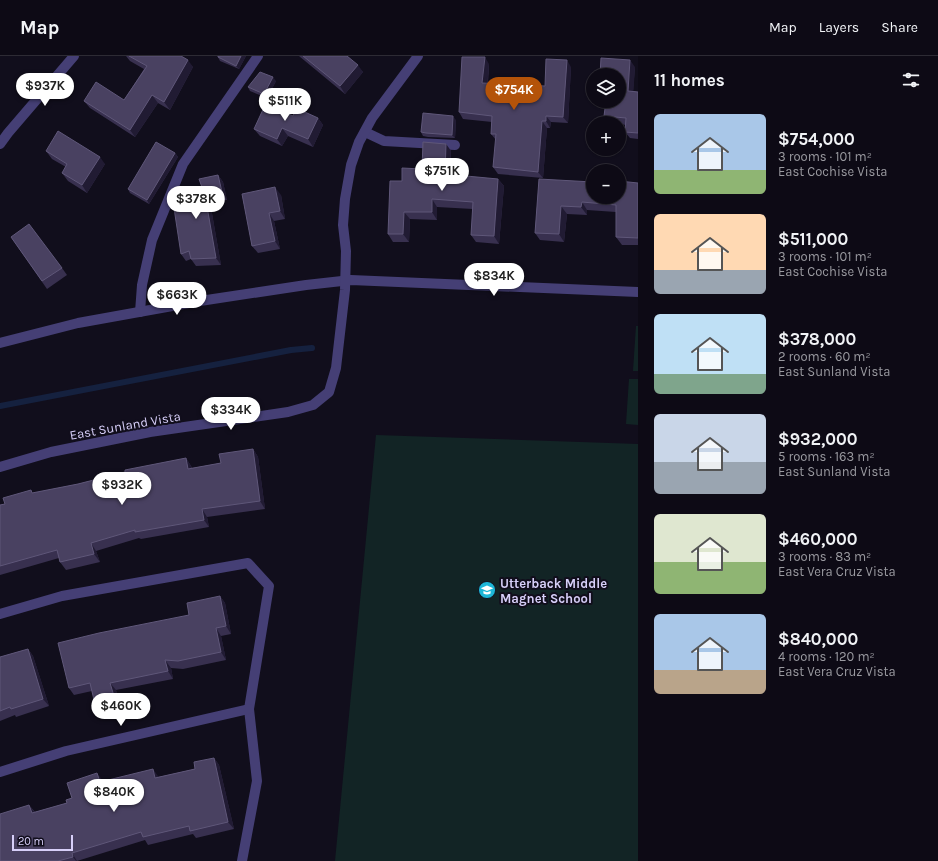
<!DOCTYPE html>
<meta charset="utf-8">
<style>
body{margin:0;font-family:Karla,sans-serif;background:#16131e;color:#f1f3f6;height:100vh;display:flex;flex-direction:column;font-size:15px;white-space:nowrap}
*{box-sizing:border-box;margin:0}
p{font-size:13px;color:#9a9aa0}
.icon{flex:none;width:22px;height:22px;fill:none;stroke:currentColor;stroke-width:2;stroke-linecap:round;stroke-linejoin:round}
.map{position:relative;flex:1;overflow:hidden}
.drawer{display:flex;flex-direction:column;background:#0d0a15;width:300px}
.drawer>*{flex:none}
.buttons{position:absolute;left:586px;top:12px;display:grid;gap:8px}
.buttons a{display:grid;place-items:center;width:40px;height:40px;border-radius:50%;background:#0d0a15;box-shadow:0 1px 3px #0004,0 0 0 1px #2d2b34;font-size:20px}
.scale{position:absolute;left:12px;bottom:10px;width:61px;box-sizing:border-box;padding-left:4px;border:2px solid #d7cff9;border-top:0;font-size:11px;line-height:14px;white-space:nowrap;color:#d7cff9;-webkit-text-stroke:3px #110e1c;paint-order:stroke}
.price{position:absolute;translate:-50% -34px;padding:0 9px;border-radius:14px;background:#fff;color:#222;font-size:13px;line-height:26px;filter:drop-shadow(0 1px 2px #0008)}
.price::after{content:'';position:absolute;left:50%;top:24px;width:12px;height:9px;margin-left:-6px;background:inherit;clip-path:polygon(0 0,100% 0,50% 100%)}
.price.selected{background:#b45309;color:#fff}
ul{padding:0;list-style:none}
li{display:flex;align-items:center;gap:12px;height:100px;padding:0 16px}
li span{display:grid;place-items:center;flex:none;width:112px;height:80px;border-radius:6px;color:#555}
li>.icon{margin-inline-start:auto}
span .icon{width:48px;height:48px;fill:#fffc;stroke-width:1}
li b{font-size:17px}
h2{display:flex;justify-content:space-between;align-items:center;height:48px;padding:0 16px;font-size:17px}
header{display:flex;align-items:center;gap:24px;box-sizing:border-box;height:56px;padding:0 20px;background:#0d0a15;border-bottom:1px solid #2d2b34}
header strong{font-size:19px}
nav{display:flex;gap:22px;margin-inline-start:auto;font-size:14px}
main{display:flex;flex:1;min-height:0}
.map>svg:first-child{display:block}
.green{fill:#122425}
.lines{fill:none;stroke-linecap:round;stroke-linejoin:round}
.stream{stroke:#15213f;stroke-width:6}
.lane{stroke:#453f75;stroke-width:10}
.street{stroke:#453f75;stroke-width:10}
.wall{fill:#38304f}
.shaded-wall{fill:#211b33}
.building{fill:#494161;stroke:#5f5779}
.labels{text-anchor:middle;stroke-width:4;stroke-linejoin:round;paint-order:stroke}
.street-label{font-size:13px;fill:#d7cff9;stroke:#110e1c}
.poi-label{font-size:13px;font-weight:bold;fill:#d7cff9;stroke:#110e1c;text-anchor:start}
</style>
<header>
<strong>Map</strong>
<nav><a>Map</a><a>Layers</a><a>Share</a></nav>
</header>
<main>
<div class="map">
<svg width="638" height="805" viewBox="0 0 638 805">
<rect width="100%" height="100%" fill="#110e1c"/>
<g class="green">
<path d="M636,270h2v45h-5z"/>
<path d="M629,323h9v46l-12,-1z"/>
<path d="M376,379l262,9v417h-303z"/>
</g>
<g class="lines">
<path class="stream" d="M0,350l291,-56 21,-2"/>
<g class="lane">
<path d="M365,76l19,9 71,4"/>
<path d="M140,256l2,-27 10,-45 31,-76 75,-108"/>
<path d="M0,558l62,-18 186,-33 21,23 -20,123 8,72 -15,80"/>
</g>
<g class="street">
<path d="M0,88l8,-11 66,-77"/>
<path d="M0,287l78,-20 122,-22 106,-16 45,-5 287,12"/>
<path d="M0,411l51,-15 99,-20 138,-20 25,-7 16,-13 7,-24 9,-78 1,-39 -3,-26 2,-26 6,-34 8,-23 13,-24 46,-62"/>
<path d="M0,716l66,-21 183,-42"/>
</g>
</g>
<g class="wall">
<path d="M126,0h55l12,11 -23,43 -12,-7 -23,34 -45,-29 -6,-7 40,-1 20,-31 -14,-8z"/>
<path d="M246,0l-7,13 -19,-8 -2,-4z"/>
<path d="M299,0h48l16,16 -18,22z"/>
<path d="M489,8l-1,19 57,3 26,-19 -3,56 -17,-1 -1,6h-3l-4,50 -45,-4 -5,-7 3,-27 -5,-6 1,-12 -29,-3 -4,-7z"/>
<path d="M635,11l-2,24 5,1v47l-8,-1 -5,-6 1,-7 -7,-1v-1h-10l-5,-7 15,-15z"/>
<path d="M276,25l-9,17 -17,-7 -2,-4z"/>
<path d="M293,60l25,2 5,7 -10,22 -25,-11 -6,10 -22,-10 -6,-7z"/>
<path d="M456,64l-1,18 -27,-1 -5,-1 -2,-4z"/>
<path d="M446,88l5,7v24l47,4 6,7 -5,58 -23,-2 -5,-7 2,-26 -36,-2v13l-27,-1 -1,23h-16l-5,-8 14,-53 20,-12z"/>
<path d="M46,95l59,13 -18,29 -19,-12 -6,-8 4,-6 -14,-8z"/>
<path d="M175,97l3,4 -29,47 -19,-11 -2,-4z"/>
<path d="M218,119l5,7 4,18 -17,2 11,63 -25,1 -5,-7 -5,2 -5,-7 22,-64z"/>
<path d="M539,123l54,18 45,-14v62h-16l-6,-8v-25l-29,-2v5l-20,-1 -3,28 -24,-2 -5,-7z"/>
<path d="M242,138l39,1 4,24 -11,2 6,28 -22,4 -6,-7z"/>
<path d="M11,181l51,31 5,7 -20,14z"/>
<path d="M253,393l5,8 7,52 -58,8 2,10 -68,12 -2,-1 -43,13 4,11 -34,8 -6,-8 -1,-4 -59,17v-70l5,-1 28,-11 45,-9 108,-26 5,8 1,2 29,-5z"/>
<path d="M220,540l5,7 6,31 -10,2 5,24 -43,9 -12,-1 2,11 -57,11 3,13 -20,5 -5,-8 -2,-9 -18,4 -5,-7 120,-73z"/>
<path d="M28,593l5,7 16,50 -33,11 -1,-2 -15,6v-64z"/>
<path d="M214,702l5,7 15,64 -38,9 -3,-4 -45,11 -3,-5 -68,21h-77l29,-56 6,7 32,-9 5,-5 31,-17 55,-5v1l37,-8z"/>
</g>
<g class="shaded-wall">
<path d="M241,0h5l-7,13 -3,-3z"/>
<path d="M485,1l4,7 -2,25 -5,-6z"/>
<path d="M188,4l5,7 -23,43 -6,-8z"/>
<path d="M567,4l4,7 -3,56 -5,-6z"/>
<path d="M630,4l5,7 -2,31 -5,-7z"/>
<path d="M358,9l5,7 -18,22 -5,-8z"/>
<path d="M273,21l3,4 -9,17 -3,-4z"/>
<path d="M152,39l6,8 -23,34 -5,-7z"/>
<path d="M453,60l3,4 -1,18 -3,-3z"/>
<path d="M546,60l5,6 -1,6 -4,-7z"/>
<path d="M318,62l5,7 -10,22 -5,-8z"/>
<path d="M542,65l5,7 -4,50 -5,-6z"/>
<path d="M282,72l6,8 -6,10 -5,-7z"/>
<path d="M446,88l5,7 -1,31 -5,-8z"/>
<path d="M175,97l3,4 -29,47 -2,-4z"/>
<path d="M100,101l5,7 -18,29 -5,-8z"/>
<path d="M218,119l5,7 4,18 -5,-8z"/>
<path d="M498,123l6,7 -5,58 -5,-8z"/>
<path d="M275,131l6,8 4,24 -5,-8z"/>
<path d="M205,139l5,7 11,63 -5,-7z"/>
<path d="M432,143l5,8v13l-5,-8z"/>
<path d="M582,146l5,8v5l-6,-8z"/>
<path d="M561,150l6,8 -3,28 -5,-8z"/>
<path d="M404,156l6,7 -1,23 -6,-8z"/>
<path d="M269,157l5,8 6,28 -5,-8z"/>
<path d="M253,393l5,8 7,52 -5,-8z"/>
<path d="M186,402l5,8 2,11 -5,-8z"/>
<path d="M202,453l5,8 2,10 -5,-7z"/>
<path d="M91,487l5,8 4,11 -6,-8z"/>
<path d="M220,540l5,7 6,31 -5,-8z"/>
<path d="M216,572l5,8 5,24 -5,-8z"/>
<path d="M28,593l5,7 16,50 -6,-7z"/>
<path d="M165,604l6,8 2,11 -5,-8z"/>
<path d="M110,627l6,7 3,13 -5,-7z"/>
<path d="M214,702l5,7 15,64 -6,-7z"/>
<path d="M153,713l5,7 2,9 -5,-7z"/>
<path d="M97,717l6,8 -3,1z"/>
<path d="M29,749l6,8h-3z"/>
<path d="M72,797l5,8h-1l-3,-4z"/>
</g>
<g class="building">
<path d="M129,0h52l7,4 -24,42 -12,-7 -22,35 -46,-29 12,-19 28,18 23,-34z"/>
<path d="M218,0h23l-5,10 -18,-9z"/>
<path d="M303,0h44l11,9 -18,21z"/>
<path d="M462,1h23l-3,26 63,3 1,-27 21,1 -4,57 -17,-1v5h-4l-4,51 -45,-5 3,-33h-5l1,-18 -33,-4z"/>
<path d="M601,2l29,2 -2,31 10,1v41l-13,-1 1,-14 -22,-2 2,-15h13v-26h-19z"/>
<path d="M260,16l13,5 -9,17 -16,-7z"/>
<path d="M266,47l27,13 3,-8 22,10 -10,21 -26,-11 -5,11 -23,-10z"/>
<path d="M423,57l30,3 -1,19 -26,-2 -5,-1z"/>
<path d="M58,75l42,26 -18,28 -20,-12 5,-9 -21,-13z"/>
<path d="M156,86l19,11 -28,47 -19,-11z"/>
<path d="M423,86l23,2 -1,30 53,5 -4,57 -23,-1 2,-33 -41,-3v13h-28l-1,22h-15l2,-53h12v-13l20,1z"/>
<path d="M218,119l4,17 -17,3 11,63 -25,1 -2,-8 -8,3 -9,-59 31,-5 -4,-11z"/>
<path d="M539,123l54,3v15h26v-16l19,2v55l-22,-1v-32l-34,-3 -1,5 -20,-1 -2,28 -24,-1z"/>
<path d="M275,131l5,24 -11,2 6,28 -23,5 -10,-52z"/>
<path d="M29,168l33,44 -20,13 -31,-44z"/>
<path d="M253,393l7,52 -58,8 2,11 -69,12v-2l-44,13 3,11 -34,8 -3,-12 -57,16v-61l5,-1 -2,-6 28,-8 1,3 46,-9 47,-12v-2l61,-12 2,11 33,-6 -2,-9z"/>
<path d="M220,540l6,30 -10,2 5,24 -43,9 -13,-1 3,11 -58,12 4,13 -20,4 -4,-17 -21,5 -11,-45 41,-10 90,-18 -2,-12z"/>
<path d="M28,593l15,50 -32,10 -1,-2 -10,4v-54z"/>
<path d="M214,702l14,64 -38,9 -1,-5 -46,11 -2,-5 -69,21 1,4 -15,4h-58v-47l29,-9 3,8 35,-10 -1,-3 6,-2 -5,-15 30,-10 3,9 53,-13 2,9 40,-9 -1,-7z"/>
</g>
<defs>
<g id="school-disc" transform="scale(0.9)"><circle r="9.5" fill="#1db6d7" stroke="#110e1c"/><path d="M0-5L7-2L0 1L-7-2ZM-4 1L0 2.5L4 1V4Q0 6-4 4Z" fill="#fff"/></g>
</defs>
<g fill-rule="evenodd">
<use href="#school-disc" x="487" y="534"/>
</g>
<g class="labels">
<g class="street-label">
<text transform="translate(125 369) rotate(-10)" y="5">East Sunland Vista</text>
</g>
<g class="poi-label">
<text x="500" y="532">Utterback Middle<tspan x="500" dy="15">Magnet School</tspan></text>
</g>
</g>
</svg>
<div class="buttons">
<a><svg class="icon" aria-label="layers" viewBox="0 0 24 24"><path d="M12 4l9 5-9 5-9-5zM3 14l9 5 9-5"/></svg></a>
<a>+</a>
<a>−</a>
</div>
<div class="scale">20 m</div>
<b class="price" style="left:45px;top:51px">$937K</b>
<b class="price selected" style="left:514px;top:55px">$754K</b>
<b class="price" style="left:285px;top:66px">$511K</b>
<b class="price" style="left:442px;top:136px">$751K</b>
<b class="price" style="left:196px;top:164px">$378K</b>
<b class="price" style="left:494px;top:241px">$834K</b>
<b class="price" style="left:177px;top:260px">$663K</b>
<b class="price" style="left:231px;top:375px">$334K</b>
<b class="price" style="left:122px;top:450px">$932K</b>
<b class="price" style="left:121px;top:671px">$460K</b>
<b class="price" style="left:114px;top:757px">$840K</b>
</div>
<section class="drawer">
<h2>11 homes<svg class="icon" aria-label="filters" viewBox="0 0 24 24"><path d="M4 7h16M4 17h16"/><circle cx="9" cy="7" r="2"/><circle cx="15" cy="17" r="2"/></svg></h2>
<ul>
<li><span style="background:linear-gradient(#a9c7e8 70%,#8fb573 0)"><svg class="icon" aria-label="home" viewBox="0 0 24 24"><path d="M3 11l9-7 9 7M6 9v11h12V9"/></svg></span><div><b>$754,000</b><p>3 rooms · 101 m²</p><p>East Cochise Vista</p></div></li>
<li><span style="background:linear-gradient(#ffd9b3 70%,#9aa5b1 0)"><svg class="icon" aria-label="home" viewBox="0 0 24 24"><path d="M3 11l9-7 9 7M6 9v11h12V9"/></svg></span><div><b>$511,000</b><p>3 rooms · 101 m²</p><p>East Cochise Vista</p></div></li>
<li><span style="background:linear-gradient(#bfe0f5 75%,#7fa58c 0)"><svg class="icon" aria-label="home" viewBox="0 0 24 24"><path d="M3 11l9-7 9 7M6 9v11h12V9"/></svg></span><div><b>$378,000</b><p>2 rooms · 60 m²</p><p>East Sunland Vista</p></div></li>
<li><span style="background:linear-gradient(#c9d6e8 60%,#9aa5b1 0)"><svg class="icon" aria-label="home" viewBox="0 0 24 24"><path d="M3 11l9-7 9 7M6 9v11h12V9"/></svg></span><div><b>$932,000</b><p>5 rooms · 163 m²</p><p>East Sunland Vista</p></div></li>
<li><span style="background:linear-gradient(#dfe7d0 60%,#8fb573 0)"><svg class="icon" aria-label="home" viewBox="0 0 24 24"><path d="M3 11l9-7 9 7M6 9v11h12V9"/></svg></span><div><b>$460,000</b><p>3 rooms · 83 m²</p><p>East Vera Cruz Vista</p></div></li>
<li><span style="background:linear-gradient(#a9c7e8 70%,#b9a48a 0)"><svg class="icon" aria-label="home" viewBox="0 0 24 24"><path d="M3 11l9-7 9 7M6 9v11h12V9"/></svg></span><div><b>$840,000</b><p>4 rooms · 120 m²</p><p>East Vera Cruz Vista</p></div></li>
</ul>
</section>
</main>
